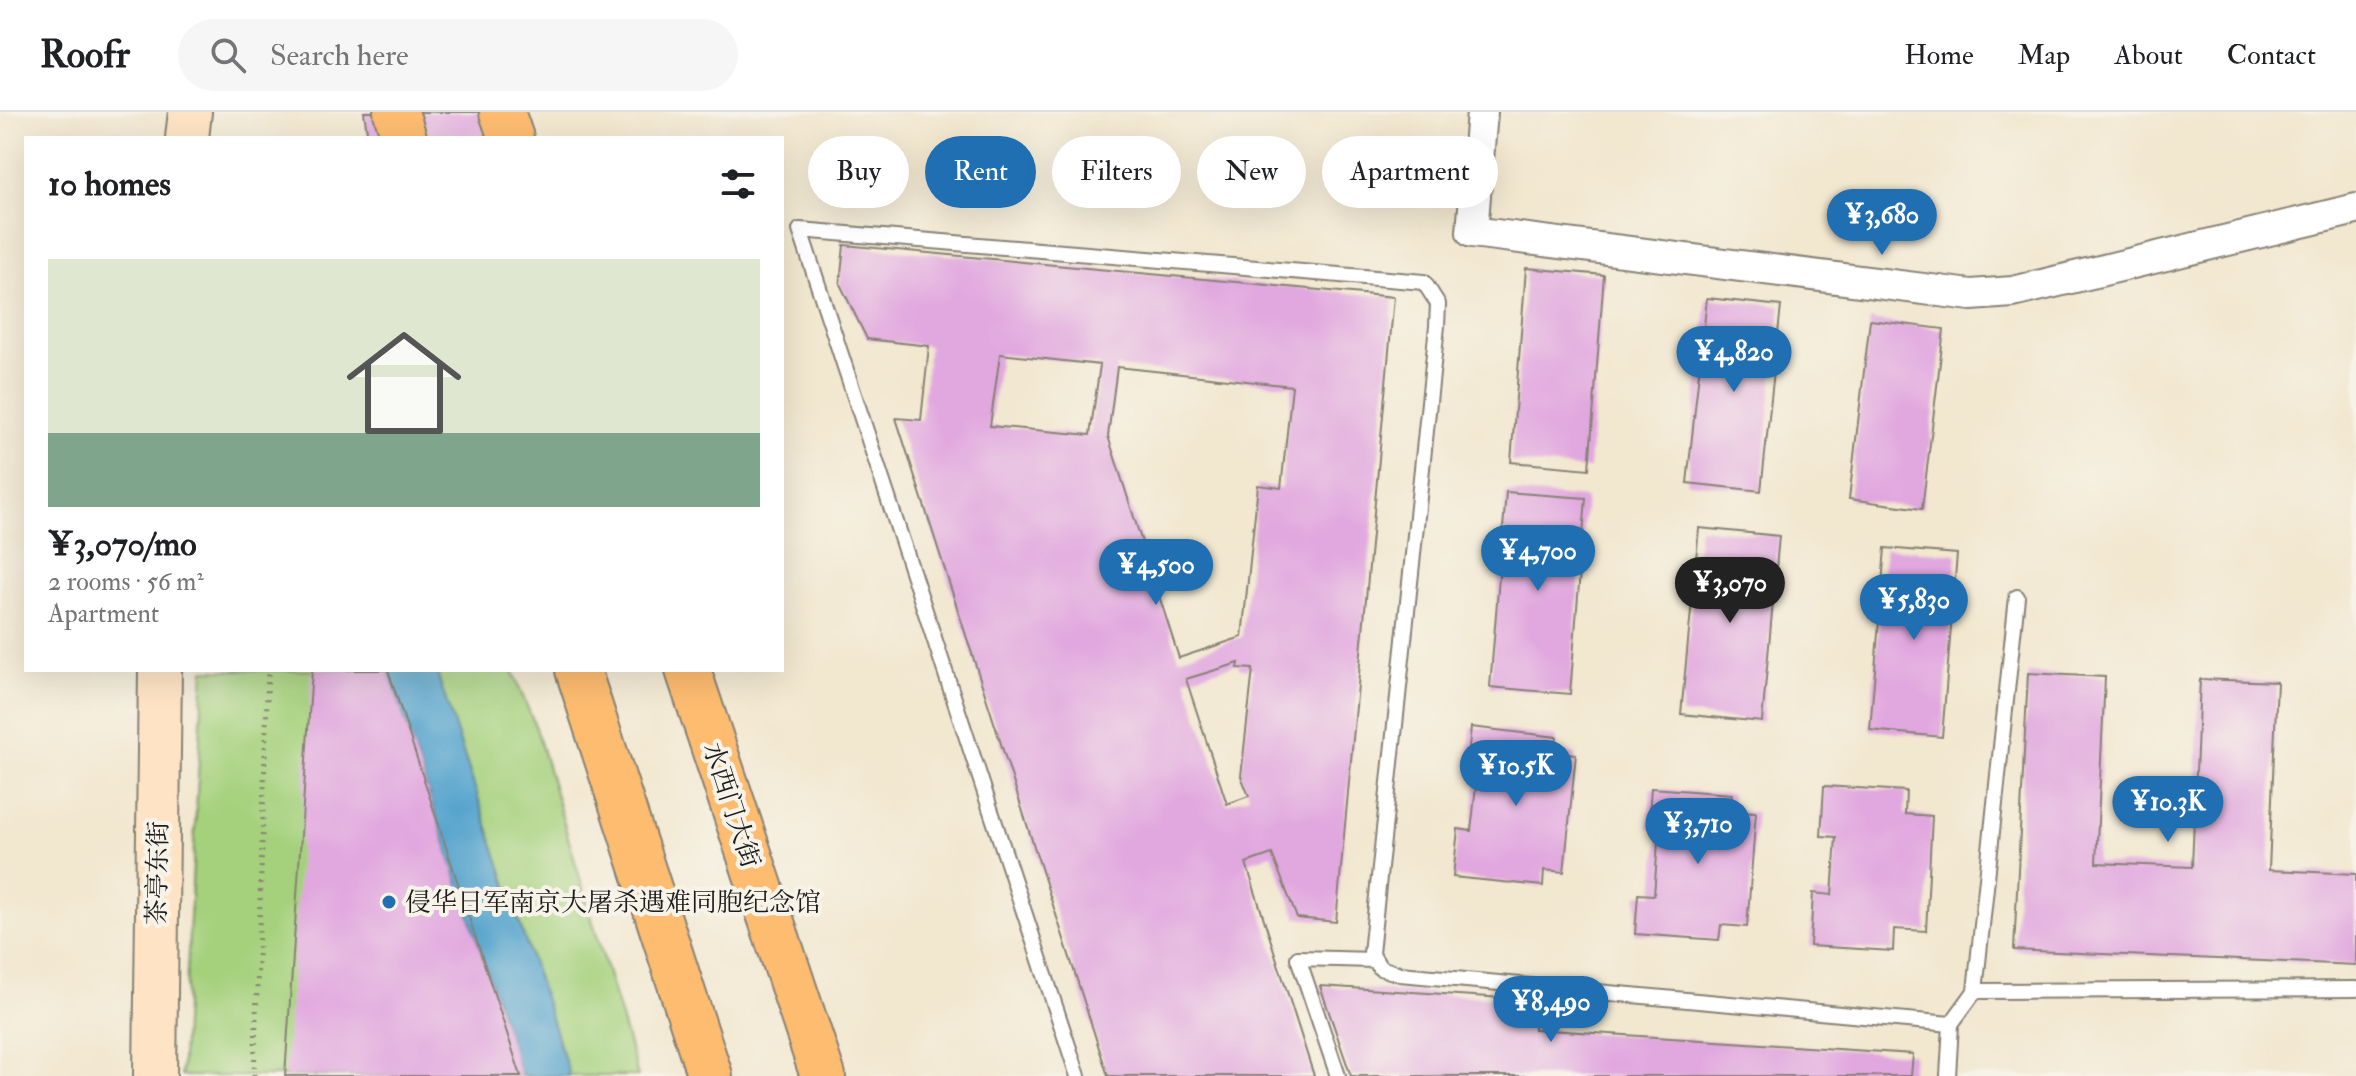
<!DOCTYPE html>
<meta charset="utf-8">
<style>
body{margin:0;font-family:"IM FELL Double Pica","Noto Serif SC",serif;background:#f6f6f6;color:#202124;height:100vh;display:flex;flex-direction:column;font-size:30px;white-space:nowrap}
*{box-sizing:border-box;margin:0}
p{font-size:26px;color:#757577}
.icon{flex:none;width:44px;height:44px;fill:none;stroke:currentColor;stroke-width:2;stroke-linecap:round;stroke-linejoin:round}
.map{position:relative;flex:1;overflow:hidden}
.panel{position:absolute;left:24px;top:24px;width:760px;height:536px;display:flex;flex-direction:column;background:#fff;border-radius:0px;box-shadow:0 8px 32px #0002}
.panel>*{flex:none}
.guide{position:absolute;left:808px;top:24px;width:760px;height:72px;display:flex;gap:16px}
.price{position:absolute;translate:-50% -68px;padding:0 18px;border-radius:28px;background:#1f6fb2;color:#fff;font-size:26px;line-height:52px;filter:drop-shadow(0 2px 4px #0008)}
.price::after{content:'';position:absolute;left:50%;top:48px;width:24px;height:18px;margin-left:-12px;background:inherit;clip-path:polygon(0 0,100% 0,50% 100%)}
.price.active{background:#222;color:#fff}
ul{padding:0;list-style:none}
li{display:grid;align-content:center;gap:16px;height:424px;padding:0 24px}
li span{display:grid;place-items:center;height:248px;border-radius:0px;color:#555}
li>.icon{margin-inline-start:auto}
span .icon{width:144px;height:144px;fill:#fffc;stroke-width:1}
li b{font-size:34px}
h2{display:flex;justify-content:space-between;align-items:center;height:96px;padding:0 24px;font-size:34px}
.pill{padding:0 28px;border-radius:36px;background:#fff;box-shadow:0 8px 32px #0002;font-size:28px;line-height:72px}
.pill.active{background:#1f6fb2;color:#fff}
header{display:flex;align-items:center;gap:48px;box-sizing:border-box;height:112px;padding:0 40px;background:#fff;border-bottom:2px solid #e0e0e0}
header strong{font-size:38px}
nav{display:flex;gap:44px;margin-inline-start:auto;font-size:28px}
.search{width:560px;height:72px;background:#f6f6f6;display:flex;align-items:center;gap:20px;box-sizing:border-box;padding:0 28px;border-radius:44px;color:#757577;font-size:30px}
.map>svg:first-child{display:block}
.green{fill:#a5d17d;stroke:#60764c;stroke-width:2}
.water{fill:#52a3cd;stroke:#376074;stroke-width:2}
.building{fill:#e1a7df;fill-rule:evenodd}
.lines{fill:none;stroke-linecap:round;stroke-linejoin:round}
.lane-casing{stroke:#878276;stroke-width:18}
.street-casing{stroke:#878276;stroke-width:34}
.secondary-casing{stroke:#878276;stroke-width:46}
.primary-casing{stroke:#878276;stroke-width:48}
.path{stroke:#878276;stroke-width:5;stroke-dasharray:2 6;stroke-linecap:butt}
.lane{stroke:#fff;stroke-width:14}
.street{stroke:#fff;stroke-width:30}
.secondary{stroke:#fee4c5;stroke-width:42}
.primary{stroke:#fdbc6f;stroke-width:44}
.poi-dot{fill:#1f6fb2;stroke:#f7f3e8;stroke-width:3}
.labels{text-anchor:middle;stroke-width:8;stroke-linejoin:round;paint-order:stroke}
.street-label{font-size:26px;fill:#1c1c1c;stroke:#f7f3e8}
.poi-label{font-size:26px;fill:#1c1c1c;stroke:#f7f3e8;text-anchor:start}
</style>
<header>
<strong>Roofr</strong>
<div class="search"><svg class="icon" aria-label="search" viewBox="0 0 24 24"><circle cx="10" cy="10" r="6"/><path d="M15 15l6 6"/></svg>Search here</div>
<nav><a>Home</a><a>Map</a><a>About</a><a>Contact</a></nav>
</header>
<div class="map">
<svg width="2356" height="964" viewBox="0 0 2356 964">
<rect width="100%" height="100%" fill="#f7f3e8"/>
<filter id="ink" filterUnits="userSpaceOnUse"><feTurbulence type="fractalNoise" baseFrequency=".0125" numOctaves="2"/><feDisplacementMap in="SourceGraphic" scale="16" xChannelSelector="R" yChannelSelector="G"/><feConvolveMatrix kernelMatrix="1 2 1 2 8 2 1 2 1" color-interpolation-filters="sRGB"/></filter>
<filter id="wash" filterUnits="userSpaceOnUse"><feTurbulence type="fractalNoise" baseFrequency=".006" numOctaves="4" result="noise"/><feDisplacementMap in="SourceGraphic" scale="32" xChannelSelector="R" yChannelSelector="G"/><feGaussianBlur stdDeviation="1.8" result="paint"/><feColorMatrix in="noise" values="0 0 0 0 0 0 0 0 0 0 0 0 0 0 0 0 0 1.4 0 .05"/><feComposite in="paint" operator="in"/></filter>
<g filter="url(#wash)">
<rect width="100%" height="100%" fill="#f2e7cf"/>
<path class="green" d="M204,558h308l24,58 102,348h-457z"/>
<path class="water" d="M388,558h48l134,406h-49z"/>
<g id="blocks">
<g class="building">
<path d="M364,0h119l4,26h-119z"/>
<path d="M844,133l550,52 -58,625 -39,-4 -25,-64 -26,9 68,213h-206l-212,-658 25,2 8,-74 -62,-7 -27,-55zM1000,242l100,11 -10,70 -100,-9zM1117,255l175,19 -11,102 -23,-3 -16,152 -63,21 -71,-222zM1239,551l-1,5 15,1 -12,107 8,20 -22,8 -41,-125z"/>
<path d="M1526,156l78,7 -15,194 -78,-7z"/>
<path d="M1707,186l74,8 -20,185 -74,-8z"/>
<path d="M1870,208l74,9 -22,180 -73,-10z"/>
<path d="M1506,380l80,6 -16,196 -80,-7z"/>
<path d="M1699,416l80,8 -17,186 -81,-8z"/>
<path d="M1885,436l72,6 -15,183 -72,-7z"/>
<path d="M312,558h76l133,406h-236z"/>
<path d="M2028,561l77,4 -9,186 96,4 8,-188 77,3 -8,188 87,4v91l-342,-15z"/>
<path d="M1471,615l86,10 -2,15 21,2 -12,118 -20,-2 -1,16 -90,-9 5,-48 13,2 7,-62 -11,-2z"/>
<path d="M1824,674l82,5 -1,23 27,2 -6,115 -32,-2 -1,22 -83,-5 3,-53 19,2 4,-58 -15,-1z"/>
<path d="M1651,676l81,6 -1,17 25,1 -9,115 -26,-2 -2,15 -84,-6 3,-40 16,1 5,-66 -11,-1z"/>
<path d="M1320,874l215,14 -1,29 379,25 -2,22h-560z"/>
</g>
</g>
</g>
<g filter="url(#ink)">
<use href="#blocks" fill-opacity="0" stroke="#878276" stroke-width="2"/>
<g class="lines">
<g class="lane-casing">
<g id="lane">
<path d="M1975,879l381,-2"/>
<path d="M1951,912l24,-33 42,-394"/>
<path d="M1078,964l-278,-846 624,52 14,22 -1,22 -66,627 9,15 20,6 551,50 -3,52"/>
<path d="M1338,964l-40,-118 77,2"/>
</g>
</g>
<g class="street-casing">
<path id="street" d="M1482,0l-10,120 499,63 42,-3 343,-83"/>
</g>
<g class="secondary-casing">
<g id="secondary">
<path d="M187,26l3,-26"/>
<path d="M155,964l5,-406"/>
</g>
</g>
<g class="primary-casing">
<g id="primary">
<path d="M396,0l8,26"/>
<path d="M502,0l9,26"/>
<path d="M578,558l132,406"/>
<path d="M688,558l135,406"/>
</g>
</g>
<path class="path" d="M254,964l14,-406"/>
<use href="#lane" class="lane"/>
<use href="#street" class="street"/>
<use href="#secondary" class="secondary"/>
<use href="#primary" class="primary"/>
</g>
</g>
<circle class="poi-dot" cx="389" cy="790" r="8"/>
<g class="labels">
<g class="street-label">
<text transform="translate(732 693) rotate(72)" y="9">水西门大街</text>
<text transform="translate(157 761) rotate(-89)" y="9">茶亭东街</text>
</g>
<g class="poi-label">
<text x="405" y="799">侵华日军南京大屠杀遇难同胞纪念馆</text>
</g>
</g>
</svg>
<b class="price" style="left:1882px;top:145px">¥3,680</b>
<b class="price" style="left:1734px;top:282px">¥4,820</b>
<b class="price" style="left:1538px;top:481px">¥4,700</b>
<b class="price" style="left:1156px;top:495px">¥4,500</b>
<b class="price active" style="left:1730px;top:513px">¥3,070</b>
<b class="price" style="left:1914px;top:530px">¥5,830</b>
<b class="price" style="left:1516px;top:696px">¥10.5K</b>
<b class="price" style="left:2168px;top:732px">¥10.3K</b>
<b class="price" style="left:1698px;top:754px">¥3,710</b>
<b class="price" style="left:1551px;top:932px">¥8,490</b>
<div class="guide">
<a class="pill">Buy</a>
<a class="pill active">Rent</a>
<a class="pill">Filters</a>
<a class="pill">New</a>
<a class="pill">Apartment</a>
</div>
<section class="panel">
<h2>10 homes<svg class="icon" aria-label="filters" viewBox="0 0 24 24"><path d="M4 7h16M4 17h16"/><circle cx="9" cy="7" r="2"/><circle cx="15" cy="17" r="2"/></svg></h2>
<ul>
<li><span style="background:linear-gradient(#dfe7d0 70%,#7fa58c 0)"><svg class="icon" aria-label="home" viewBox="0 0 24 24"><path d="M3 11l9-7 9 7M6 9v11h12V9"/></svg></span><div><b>¥3,070/mo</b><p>2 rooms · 56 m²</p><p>Apartment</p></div></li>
</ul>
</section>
</div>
